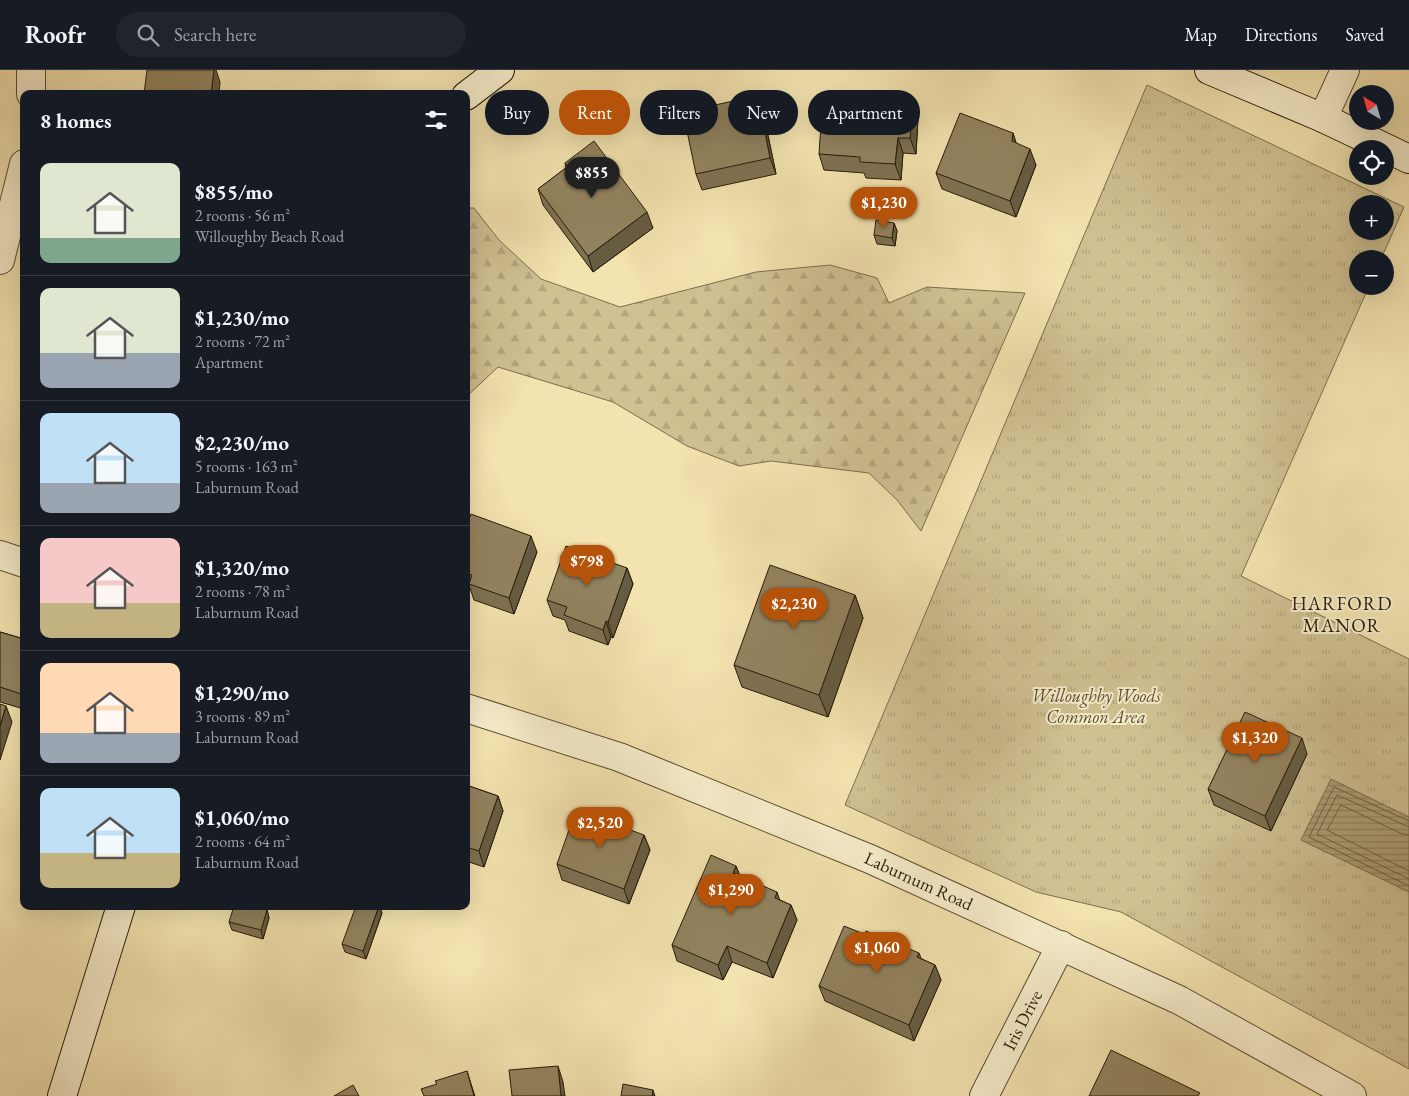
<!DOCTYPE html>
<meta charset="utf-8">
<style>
body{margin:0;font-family:"EB Garamond",serif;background:#20242c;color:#f1f3f6;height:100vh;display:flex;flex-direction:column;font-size:19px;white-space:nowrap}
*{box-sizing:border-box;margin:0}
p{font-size:16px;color:#9ea1a6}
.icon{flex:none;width:28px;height:28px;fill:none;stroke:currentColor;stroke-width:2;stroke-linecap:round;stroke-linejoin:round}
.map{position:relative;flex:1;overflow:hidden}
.panel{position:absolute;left:20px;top:20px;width:450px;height:820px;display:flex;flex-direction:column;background:#171b24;border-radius:10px;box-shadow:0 5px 20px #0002}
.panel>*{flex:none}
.banner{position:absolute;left:485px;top:20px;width:475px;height:45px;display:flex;gap:10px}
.needle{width:32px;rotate:323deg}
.tools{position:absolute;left:1349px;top:15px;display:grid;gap:10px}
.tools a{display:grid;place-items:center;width:45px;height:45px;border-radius:50%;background:#171b24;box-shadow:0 5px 20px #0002;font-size:25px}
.price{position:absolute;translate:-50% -42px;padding:0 11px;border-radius:18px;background:#b45309;color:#fff;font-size:16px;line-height:32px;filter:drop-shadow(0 1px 2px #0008)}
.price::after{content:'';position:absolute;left:50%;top:30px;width:15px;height:11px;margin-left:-8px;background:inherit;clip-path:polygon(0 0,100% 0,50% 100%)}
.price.current{background:#222;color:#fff}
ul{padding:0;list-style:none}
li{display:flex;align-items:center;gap:15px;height:125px;padding:0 20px}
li+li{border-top:1px solid #363941}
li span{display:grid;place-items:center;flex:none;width:140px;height:100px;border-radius:10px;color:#555}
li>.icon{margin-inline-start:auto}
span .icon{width:60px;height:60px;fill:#fffc;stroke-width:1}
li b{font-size:21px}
h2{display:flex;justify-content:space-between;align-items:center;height:60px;padding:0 20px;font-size:21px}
.tag{padding:0 18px;border-radius:22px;background:#171b24;box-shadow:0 5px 20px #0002;font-size:18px;line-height:45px}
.tag.current{background:#b45309;color:#fff}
header{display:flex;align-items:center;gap:30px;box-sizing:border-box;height:70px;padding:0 25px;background:#171b24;border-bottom:1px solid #363941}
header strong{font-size:24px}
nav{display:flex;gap:28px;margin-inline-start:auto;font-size:18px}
.search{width:350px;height:45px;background:#20242c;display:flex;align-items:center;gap:12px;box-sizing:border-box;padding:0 18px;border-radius:28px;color:#9ea1a6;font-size:19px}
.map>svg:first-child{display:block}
.forest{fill:url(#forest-firs);stroke:#7c6e4e}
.park{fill:url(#park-tufts);stroke:#7c6e4e;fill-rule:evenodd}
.water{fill:url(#water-rules);stroke:#786a4a}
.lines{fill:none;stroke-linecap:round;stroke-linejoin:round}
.shore{stroke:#6b5d3f;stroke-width:1}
.street-casing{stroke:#5b4d32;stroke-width:30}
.secondary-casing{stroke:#281b08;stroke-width:30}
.street{stroke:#f7edcb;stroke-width:28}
.secondary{stroke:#f7edcb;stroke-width:28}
.wall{fill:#7e7152;stroke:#281b08}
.shaded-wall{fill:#665c42;stroke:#281b08}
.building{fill:#92835f;stroke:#281b08}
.labels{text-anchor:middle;stroke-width:4;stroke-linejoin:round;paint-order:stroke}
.park-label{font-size:18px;font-style:italic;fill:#5a4d32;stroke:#f7edcb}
.street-label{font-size:18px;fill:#281b08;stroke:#f7edcb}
.neighbourhood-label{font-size:19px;letter-spacing:1px;fill:#281b08;stroke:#f7edcb}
</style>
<header>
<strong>Roofr</strong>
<div class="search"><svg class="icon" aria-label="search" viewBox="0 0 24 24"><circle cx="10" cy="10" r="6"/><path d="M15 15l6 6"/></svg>Search here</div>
<nav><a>Map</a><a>Directions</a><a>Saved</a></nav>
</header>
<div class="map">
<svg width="1409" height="1026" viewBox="0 0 1409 1026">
<defs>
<pattern id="forest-firs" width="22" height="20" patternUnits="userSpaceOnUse" patternTransform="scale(1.25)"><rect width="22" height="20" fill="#d0c193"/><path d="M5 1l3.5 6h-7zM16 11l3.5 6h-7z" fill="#b3a57d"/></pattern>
<pattern id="park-tufts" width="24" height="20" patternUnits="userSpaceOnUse" patternTransform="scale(1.25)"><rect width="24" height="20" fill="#d0c193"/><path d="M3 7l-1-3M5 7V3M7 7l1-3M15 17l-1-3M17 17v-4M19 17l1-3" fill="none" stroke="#b3a57d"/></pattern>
<pattern id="water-rules" width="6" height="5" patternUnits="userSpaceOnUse" patternTransform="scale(1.25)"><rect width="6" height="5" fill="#ae9f76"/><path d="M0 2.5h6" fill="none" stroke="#8e815f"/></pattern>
</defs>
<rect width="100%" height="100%" fill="#f3e3af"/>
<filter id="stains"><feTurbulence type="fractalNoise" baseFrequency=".004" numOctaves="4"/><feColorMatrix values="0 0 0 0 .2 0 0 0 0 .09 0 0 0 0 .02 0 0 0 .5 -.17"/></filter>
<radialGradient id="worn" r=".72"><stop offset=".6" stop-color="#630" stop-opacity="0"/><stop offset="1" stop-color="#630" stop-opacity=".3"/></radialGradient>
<path class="forest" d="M466,138h8l25,32 42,39 79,28 136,-35 74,-7 47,13 12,25 38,-16 98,6 -104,238 -24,-31 -28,-27 -98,-12 -32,5 -52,-20 -74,-44 -115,-35 -32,30z"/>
<path class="park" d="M1147,15l257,122 -23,52h-23v27h11l-128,290 168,83v410l-288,-157 -85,-20 -191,-87zM1358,134h27v27h-27z"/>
<path class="water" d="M1331,709l78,38v75l-108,-52z"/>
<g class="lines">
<g class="shore">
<path d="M1409,751l-75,-34 -25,50 100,49"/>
<path d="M1409,757l-72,-32 -20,39 92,45"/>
<path d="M1409,765l-9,-2 -59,-28 -14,25 82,41"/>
</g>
<g class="street-casing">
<g id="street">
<path d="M31,0v24"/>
<path d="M1323,48l22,-48"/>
<path d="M0,190l24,-96"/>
<path d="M0,485l24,8"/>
<path id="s1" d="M466,638l153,49 251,102 309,141 173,96"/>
<path id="s2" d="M984,1026l77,-151"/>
</g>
</g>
<g class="secondary-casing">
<g id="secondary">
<path d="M1209,0l114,48 86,41"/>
<path d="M466,26l34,-26"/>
<path d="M62,1026l59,-190"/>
</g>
</g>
<use href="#street" class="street"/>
<use href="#secondary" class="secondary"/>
</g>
<g class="wall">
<path d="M900,29l1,2 17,17 -2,36 -13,-1 -2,27 -35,-2 -2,-5 -40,-3 -5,-16z"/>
<path d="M760,36l5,15 11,53 -74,16 -6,-16 47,-65z"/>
<path d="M1013,63l3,10 20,22 -20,52 -74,-28 -6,-16z"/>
<path d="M565,93l88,65 -60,44 -50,-67 -5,-16 28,-21z"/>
<path d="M894,153l3,8 -2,15 -18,-2 -3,-9z"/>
<path d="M466,457l71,25 -23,62 -40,-14 -4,-12 -4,-1z"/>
<path d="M627,498l6,16 -20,54 -2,-1 -3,8 -39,-14 -4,-11 -12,-4 -6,-16z"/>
<path d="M855,525l8,23 -35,99 -86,-30 -8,-22z"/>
<path d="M0,562l24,7v70l-24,-7z"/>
<path d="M1307,684l-36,77 -57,-26 -6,-16z"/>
<path d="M466,715l32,11 5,15 -19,56 -18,-6z"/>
<path d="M644,765l6,15 -21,54 -67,-24 -5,-16z"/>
<path d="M736,796l4,10 40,24 11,5 6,15 -24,58 -41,-16 -9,18 -46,-19 -5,-16z"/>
<path d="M267,840l2,8 -6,21 -31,-9 -3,-8z"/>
<path d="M382,843l-16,46 -21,-7 -3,-8z"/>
<path d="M922,889l13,6 6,15 -27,61 -89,-40 -6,-15z"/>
</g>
<g class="shaded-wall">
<path d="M214,0h2l4,12 -1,12h-8z"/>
<path d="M913,32l5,16 -2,36 -6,-16z"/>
<path d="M760,36l5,15 11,53 -6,-16z"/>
<path d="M1013,63l5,16 -6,-8z"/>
<path d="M898,68l5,15 -2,27 -6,-16z"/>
<path d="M1030,79l6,16 -20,52 -6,-16z"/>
<path d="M647,142l6,16 -60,44 -5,-16z"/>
<path d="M894,153l3,8 -2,15 -3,-8z"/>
<path d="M531,466l6,16 -23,62 -5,-16z"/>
<path d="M627,498l6,16 -20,54 -5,-16z"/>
<path d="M855,525l8,23 -35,99 -9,-22z"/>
<path d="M606,551l5,16 -3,8 -5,-15z"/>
<path d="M6,636l6,16 -12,38v-34z"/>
<path d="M1302,668l5,16 -36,77 -6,-15z"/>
<path d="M498,726l5,15 -19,56 -5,-16z"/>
<path d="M644,765l6,15 -21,54 -5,-15z"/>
<path d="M736,796l6,15 -9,-8z"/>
<path d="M777,822l5,15 -7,-9z"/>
<path d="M791,835l6,15 -24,58 -6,-15z"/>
<path d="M379,836h1l2,7 -16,46 -3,-8z"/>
<path d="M267,840l2,8 -6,21 -2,-9z"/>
<path d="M727,876l5,16 -9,18 -5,-15z"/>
<path d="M919,883l6,15 -8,-11z"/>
<path d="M935,895l6,15 -27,61 -5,-16z"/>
<path d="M558,996l5,16 2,14h-4z"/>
<path d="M467,1001l5,16 3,9h-1z"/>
<path d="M653,1020l2,6h-3z"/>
</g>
<g class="building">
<path d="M147,0h67l-3,24h-67z"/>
<path d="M823,24l77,5v2l13,1 -3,36h-12l-3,26 -35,-2v-5l-41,-3z"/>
<path d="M738,30l1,7h3v2l18,-3 10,52 -74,16 -13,-62z"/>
<path d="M960,43l53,20 -1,8 18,8 -20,52 -74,-28z"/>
<path d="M594,71l53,71 -59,44 -50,-67 29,-22 -2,-4z"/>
<path d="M876,150l18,3 -2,15 -18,-3z"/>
<path d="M471,444l60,22 -22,62 -40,-14 3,-9 -6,-2v-46z"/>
<path d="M566,476l61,22 -19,54 -2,-1 -3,9 -39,-15 3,-8 -20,-7z"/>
<path d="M770,495l85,30 -36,100 -85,-30z"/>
<path d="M0,562l24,7v56l-24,-8z"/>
<path d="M0,634l6,2 -6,20z"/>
<path d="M1245,642l57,26 -37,78 -57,-27z"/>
<path d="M466,715l32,11 -19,55 -13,-4z"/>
<path d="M576,740l68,25 -20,54 -67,-25z"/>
<path d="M711,785l25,11 -3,7 44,19 -2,6 16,7 -24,58 -40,-17 -9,19 -46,-20z"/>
<path d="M234,836h20l13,4 -6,20 -32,-8z"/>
<path d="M356,836h23l-16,45 -21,-7z"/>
<path d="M844,856l20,8 2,-3 53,22 -2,4 18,8 -26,60 -90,-39z"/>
<path d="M1111,980l89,43 -2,3h-109z"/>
<path d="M558,996l3,30h-49l-3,-26z"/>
<path d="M467,1001l7,25h-50l-3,-7 16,-5 -2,-3z"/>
<path d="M623,1014l30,6 -1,6h-31z"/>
<path d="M353,1015l6,11h-25z"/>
</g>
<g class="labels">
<g class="park-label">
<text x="1096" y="632">Willoughby Woods<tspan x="1096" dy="21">Common Area</tspan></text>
</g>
<g class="street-label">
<text dy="6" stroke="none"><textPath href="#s1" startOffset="485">Laburnum Road</textPath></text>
<text dy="6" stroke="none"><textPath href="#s2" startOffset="85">Iris Drive</textPath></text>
</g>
<g class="neighbourhood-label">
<text x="1342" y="540">HARFORD<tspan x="1342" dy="22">MANOR</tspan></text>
</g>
</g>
<rect width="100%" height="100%" filter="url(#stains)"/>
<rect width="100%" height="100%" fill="url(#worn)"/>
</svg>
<div class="tools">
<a><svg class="needle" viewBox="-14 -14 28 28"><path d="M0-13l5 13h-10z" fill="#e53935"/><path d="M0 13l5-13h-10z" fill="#9ea1a6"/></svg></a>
<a><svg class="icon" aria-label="locate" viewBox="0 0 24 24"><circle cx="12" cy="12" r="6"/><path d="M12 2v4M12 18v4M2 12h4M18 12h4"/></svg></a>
<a>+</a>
<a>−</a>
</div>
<b class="price current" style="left:592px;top:129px">$855</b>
<b class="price" style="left:884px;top:159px">$1,230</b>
<b class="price" style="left:587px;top:517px">$798</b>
<b class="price" style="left:794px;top:560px">$2,230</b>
<b class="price" style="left:1255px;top:694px">$1,320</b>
<b class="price" style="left:600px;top:779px">$2,520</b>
<b class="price" style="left:731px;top:846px">$1,290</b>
<b class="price" style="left:877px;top:904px">$1,060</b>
<div class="banner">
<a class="tag">Buy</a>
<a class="tag current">Rent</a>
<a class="tag">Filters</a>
<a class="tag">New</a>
<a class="tag">Apartment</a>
</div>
<section class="panel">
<h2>8 homes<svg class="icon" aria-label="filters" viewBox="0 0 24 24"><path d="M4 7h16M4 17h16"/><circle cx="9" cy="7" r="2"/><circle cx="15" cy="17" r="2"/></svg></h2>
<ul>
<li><span style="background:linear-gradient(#dfe7d0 75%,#7fa58c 0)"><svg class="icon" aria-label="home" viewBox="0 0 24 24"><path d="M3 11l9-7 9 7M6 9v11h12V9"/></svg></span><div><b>$855/mo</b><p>2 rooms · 56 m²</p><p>Willoughby Beach Road</p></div></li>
<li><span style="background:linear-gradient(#dfe7d0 65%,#9aa5b1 0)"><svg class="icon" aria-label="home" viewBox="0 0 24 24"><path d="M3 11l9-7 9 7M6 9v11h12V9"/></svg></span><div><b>$1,230/mo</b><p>2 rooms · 72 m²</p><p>Apartment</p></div></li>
<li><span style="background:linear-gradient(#bfe0f5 70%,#9aa5b1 0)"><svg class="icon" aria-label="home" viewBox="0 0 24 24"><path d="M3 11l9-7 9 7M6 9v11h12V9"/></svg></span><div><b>$2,230/mo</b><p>5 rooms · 163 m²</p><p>Laburnum Road</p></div></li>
<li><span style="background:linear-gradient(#f6c9c9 65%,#c2b280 0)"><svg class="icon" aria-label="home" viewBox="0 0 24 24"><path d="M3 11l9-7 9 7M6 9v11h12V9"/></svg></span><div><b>$1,320/mo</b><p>2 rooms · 78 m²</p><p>Laburnum Road</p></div></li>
<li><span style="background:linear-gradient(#ffd9b3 70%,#9aa5b1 0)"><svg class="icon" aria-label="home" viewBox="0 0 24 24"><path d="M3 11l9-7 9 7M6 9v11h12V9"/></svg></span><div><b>$1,290/mo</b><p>3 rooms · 89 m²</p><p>Laburnum Road</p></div></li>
<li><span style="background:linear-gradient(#bfe0f5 65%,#c2b280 0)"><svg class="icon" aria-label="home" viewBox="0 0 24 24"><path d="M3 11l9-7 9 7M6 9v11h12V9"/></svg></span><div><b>$1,060/mo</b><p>2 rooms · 64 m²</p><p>Laburnum Road</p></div></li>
</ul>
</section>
</div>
